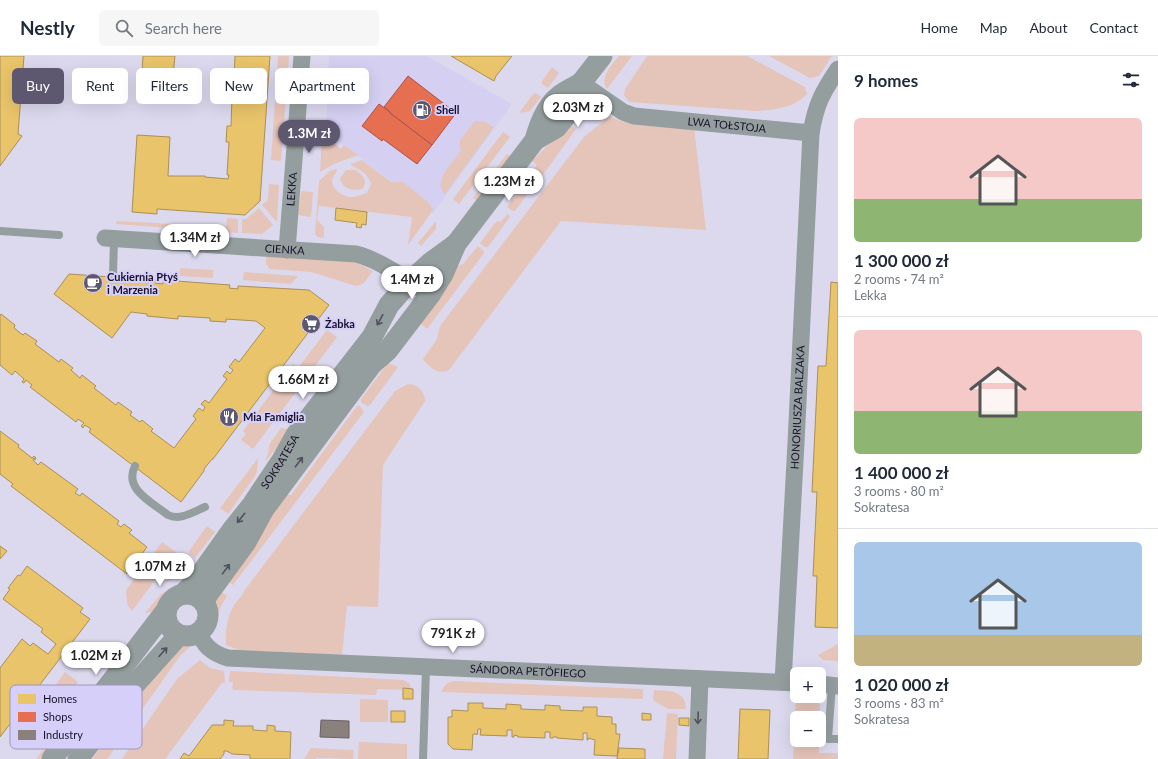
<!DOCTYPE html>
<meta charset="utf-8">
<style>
body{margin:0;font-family:Lato,sans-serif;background:#f6f6f7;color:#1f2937;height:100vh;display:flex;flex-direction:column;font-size:15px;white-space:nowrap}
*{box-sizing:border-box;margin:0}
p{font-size:13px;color:#747a83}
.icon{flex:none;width:22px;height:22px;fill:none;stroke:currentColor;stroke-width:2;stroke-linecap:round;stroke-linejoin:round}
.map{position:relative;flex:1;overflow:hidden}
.panel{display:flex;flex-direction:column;background:#fff;width:320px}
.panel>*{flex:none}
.top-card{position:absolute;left:12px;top:12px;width:380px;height:36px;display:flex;gap:8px}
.tools{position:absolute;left:790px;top:611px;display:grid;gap:8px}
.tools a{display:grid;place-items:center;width:36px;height:36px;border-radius:6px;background:#fff;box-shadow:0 4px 16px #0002;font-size:20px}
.price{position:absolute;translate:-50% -34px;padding:0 9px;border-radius:14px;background:#fff;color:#222;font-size:13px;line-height:26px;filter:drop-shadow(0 1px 2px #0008)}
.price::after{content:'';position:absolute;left:50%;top:24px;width:12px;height:9px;margin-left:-6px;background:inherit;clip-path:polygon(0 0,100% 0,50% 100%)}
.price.current{background:#5d5870;color:#fff}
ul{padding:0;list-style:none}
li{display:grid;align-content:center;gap:8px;height:212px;padding:0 16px}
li+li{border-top:1px solid #e0e1e3}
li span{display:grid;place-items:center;height:124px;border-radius:6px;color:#555}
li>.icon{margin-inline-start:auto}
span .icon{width:72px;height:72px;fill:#fffc;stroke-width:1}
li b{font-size:17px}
h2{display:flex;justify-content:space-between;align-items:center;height:48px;padding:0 16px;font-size:17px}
.pill{padding:0 14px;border-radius:6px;background:#fff;box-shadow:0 4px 16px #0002;font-size:14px;line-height:36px}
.pill.current{background:#5d5870;color:#fff}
header{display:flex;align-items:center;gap:24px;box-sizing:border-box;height:56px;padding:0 20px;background:#fff;border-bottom:1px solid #e0e1e3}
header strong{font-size:19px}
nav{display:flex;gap:22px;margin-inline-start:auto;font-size:14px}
.search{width:280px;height:36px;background:#f6f6f7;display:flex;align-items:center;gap:10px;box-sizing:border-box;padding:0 14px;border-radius:6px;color:#747a83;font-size:15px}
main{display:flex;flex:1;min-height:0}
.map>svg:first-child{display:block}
.built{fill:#d5cff2}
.green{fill:#e5c4ba}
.homes{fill:#e9c46a;stroke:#aa8f57}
.shops{fill:#e76f51;stroke:#a95346}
.industry{fill:#8a817c;stroke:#686064}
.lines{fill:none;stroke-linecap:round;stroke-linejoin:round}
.service{stroke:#959e9e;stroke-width:8}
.minor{stroke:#959e9e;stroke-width:17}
.tertiary{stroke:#959e9e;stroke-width:21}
.oneway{stroke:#50515f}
.labels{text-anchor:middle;stroke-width:4;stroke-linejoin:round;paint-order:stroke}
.poi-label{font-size:11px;font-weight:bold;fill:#18122b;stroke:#d6cff9;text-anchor:start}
.street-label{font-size:11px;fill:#18122b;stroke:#d6cff9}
.key{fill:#d6cff9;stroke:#9d96bb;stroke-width:1}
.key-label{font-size:11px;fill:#18122b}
</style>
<header>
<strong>Nestly</strong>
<div class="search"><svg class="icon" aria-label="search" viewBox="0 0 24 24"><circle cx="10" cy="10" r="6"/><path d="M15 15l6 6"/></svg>Search here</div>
<nav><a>Home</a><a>Map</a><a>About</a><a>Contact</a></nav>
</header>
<main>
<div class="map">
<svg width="838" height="703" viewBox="0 0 838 703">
<rect width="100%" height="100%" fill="#dcd9ef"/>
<path class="built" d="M329,0h98l85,48 -79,109 -107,-81z"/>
<g class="green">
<path d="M278,0h11l-8,105 -10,-1z"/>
<path d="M619,0h13l-25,33c-8,-12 5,-24 12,-33z"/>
<path d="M647,0h100l58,31 2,7c-13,14 -33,16 -51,17l-127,-9 -5,-7 1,-6z"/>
<path d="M769,0h63l-13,20 -9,2z"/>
<path d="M552,11l7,6 -11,15 -6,-4v-3z"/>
<path d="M536,37l5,4 -11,14 -11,2 14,-19z"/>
<path d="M610,60c21,13 59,10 84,11l12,103 -145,-9 -112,149c-10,5 -20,-2 -26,-11l14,-20 3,-13 144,-189z"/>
<path d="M475,65l10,1 9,5 -49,67c-13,-13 8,-32 16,-43l-2,-7 1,-4z"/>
<path d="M569,68l7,5 -44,61h-3l-5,-4 12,-16 -1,-2 2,-3 -5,-4z"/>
<path d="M503,76l7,5 -51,67 -6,-5z"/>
<path d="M322,78l19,15 3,-4 14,10 -24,9 -14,8z"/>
<path d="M507,98l5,3 -35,44 -4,-3z"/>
<path d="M362,104l29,22h12l25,20 5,8 -25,35 4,-28 -93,-11 -2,14 7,7v11l-6,-1 -3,-3 4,-53 11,-10 6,-2 1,1c-1,4 -5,7 -5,12 1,8 11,15 19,15 6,0 11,-3 16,-4l4,-9c-4,-13 -11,-13 -20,-19v-1z"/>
<path d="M346,114h10c6,5 13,11 6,19 -10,2 -19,1 -22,-11z"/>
<path d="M269,128l10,1 -2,37 -15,-17 6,-5z"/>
<path d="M521,133l5,5v2l-11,15h-2l-6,-4z"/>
<path d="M301,135l12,1 -2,25 -13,-2z"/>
<path d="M259,152l14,17 -11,9 -20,-1v-14h4z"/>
<path d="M508,158l2,3 -22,30h-3l-5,-4 16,-21 2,-1 2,1z"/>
<path d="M227,162l11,1v14l-122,-9 1,-3h1l108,6z"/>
<path d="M436,165v8l-15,17 -3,-3z"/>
<path d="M478,190l5,4 1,3 -57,76 -8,-7 34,-54 10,-4z"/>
<path d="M266,200l85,6 6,1 16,8 -10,13 -7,2 -45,-14 -41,-3 -4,-5z"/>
<path d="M180,212l33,2v8l-33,-2z"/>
<path d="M244,216l54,4 -7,8 -48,-4z"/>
<path d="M327,274l10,7 -84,112 -12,-9 5,-6 -3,-3 50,-67 5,4z"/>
<path d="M388,307l10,4 -28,38 -3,1 -6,-4v-3z"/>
<path d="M408,328c9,0 17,7 17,17l-42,64 -5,142 -31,-1 -5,49 -103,-5 -13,-5c-1,-13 1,-27 7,-38 3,-6 9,-10 11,-16l151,-200z"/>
<path d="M359,349l5,7 -131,173 -7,-6 54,-84h11l66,-89z"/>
<path d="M281,372l7,1 -7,13 -15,19 4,-18z"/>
<path d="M258,402l-1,13 -2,5 -27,38 -8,-6z"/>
<path d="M207,470l8,6 -20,26 -6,-5v-2z"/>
<path d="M162,486l14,10 -44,59 -5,-7 -1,-14z"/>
<path d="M182,506l7,4 -6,6 -19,12z"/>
<path d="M183,525l3,2 -18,9 -16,20 -7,1 16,-19z"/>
<path d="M219,534l8,6 -7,12 -3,14h-3l-1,-22z"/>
<path d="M185,588l7,1 -12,11 -39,55 -2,1 -8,-5v-2l42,-56z"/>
<path d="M838,588v17l-15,-1 -5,-5z"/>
<path d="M200,604l10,8 14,3 1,12h-3l-57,76h-43l55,-80z"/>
<path d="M230,615l173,9 7,4 1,6 -34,-1 -1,6 -142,-5 -2,-2 1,-6h-4z"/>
<path d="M65,616l13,10 -39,53 -13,-10z"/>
<path d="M453,625l190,8v10l-202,-7 5,-8z"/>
<path d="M90,631l2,6 -50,66h-6z"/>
<path d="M654,634c12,1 24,-1 31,11l1,8h-18l-15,-9z"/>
<path d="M796,640h16l8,8 -1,27v-13h-22v22h22v13h19v6h-45z"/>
<path d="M360,643l28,1v22h-28z"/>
<path d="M667,657l11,1 -2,45h-13z"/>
<path d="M108,682l8,6v3l-9,12h-15z"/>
<path d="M359,686l48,2v15h-49z"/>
<path d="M311,692l43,2 -1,9 -37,-1v1h-12z"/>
</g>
<g class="homes">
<path d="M0,0h24l-6,78 4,2 -22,30z"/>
<path d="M143,0h32l-2,19 -31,-3z"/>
<path d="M235,0h35l-10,145 -15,14 -88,-6v5l-25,-2 5,-77 33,2 -2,39h37v1l23,2 1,-4h-2l2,-33h-3l1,-16h4l1,-30h-3l1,-17 4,1z"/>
<path d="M451,0h61l-16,20 -2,5z"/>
<path d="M336,152l31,4 -1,13 -4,-1 -1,4 -5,-1 1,-4 -22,-3z"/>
<path d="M69,218l86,6v3l8,1v-4l67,5 -1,3 9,1v-3l71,4 20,15 -116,154h-1l-8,10v2l-23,31 -92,-70 2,-3 -6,-4 -2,3 -2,-2 3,-3 -6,-4 -2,3 -46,-35 2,-2 -6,-5 -2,3 -2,-1 2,-3 -9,-8 -3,4 -12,-10v-49l1,-2 14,11 -1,3 9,7 2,-2 12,8 -2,3 24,18 2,-3 12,9 -2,2 9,8 2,-3 14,11 -2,2 22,17 2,-3 14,10 -2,3 10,7 2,-2 11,9 -2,2 23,17 22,-29 -3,-3 6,-8 4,3 2,-4 -4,-3 4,-4 4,3 18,-24 -4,-3 4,-5 3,3 3,-4 -4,-3 6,-8 4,3 26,-34 -9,-7 -30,-2v3l-16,-1v-3l-32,-2v3l-31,-3v-2l-16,-2 -19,26 -58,-44z"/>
<path d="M831,226l7,1v345l-23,-1 2,-51h-4l4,-84h-5l6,-126h8z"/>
<path d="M0,375l19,14 -1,2 14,11 2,-2 2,2 -1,2 -1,-2 -1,2 5,5 3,-3 37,27 -3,4 5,3 2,-3 37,28 -2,3 4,3 3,-3 8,6 -3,3 18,14 -20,27 -116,-88 2,-2 -13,-10z"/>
<path d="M0,490l7,5 -7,8z"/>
<path d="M27,510l56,42 -3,4 10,7 -90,118v-69l22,-29 8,7 3,-3 15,11 8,-10 -15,-12 2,-3 -40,-30 7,-10 -2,-1 10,-13 2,1z"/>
<path d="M403,632l10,1v10h-10z"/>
<path d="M468,647h15v5l23,1v-5l15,1v4l24,1v-5l15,1v4l23,1v-4h14v9l15,1v7h4v10h4l-3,22 -23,-1 1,-15 -7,-2v2h-1v-7h-4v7l-26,-2v-1h-4v1h-3v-6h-5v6l-27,-1v-1l-4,-1v2h-2v-7h-5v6l-27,-1 1,-6h-3l-1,6 -1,-1h-3l-1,16 -19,-1 -5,-5v-27h4v-7l16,1z"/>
<path d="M740,653l30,1 -2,49h-30z"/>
<rect x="391" y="655" width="14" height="11"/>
<path d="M642,657l9,1v6h-9z"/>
<path d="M679,662h10v8l-10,-1z"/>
<path d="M224,664l10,1 -1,5h20v4l14,1v-6l8,1v5l16,1 -1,27h-40v-4l-18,-1 -5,-3h-3v3l-4,5h-40l4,-6 5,3 23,-31h12z"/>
<path d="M619,692l26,1v10h-28z"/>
</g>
<g class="shops">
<path d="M408,20l48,37 -24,32 -42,-32v-1l-6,-5z"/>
<path d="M379,48l11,8v1l42,32 -15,19 -34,-25 -1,2 -20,-15z"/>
</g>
<path class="industry" d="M321,664l28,1v17l-29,-1z"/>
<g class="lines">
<g class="service">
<path d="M0,175l59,4"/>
<path d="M113,221l1,-39"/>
<path d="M135,410c-12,23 18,37 33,49 12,6 25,-3 37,-8"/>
<path d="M832,629l-4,54h10"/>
<path d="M423,703l3,-91"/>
</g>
<g class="minor">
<path id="s1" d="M581,27l42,29 11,4 177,17"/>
<path id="s2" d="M105,182l251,16c22,5 55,28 74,41"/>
<path id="s3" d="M287,194l15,-194"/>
<path id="s4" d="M199,576c4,14 15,22 29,26l569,25"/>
<path id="s5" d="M783,626l13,-239 15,-310c5,-29 11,-40 27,-64"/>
<path d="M819,628l19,2"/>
<path d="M697,703l3,-80"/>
</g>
<g class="tertiary">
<path d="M535,84l21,-12 14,-17 4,-5 7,-23 21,-27"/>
<path id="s6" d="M184,537l11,-11 37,-52 20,-25 30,-45 14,-25 76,-98 17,-32 20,-23 21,-19 26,-19"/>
<circle cx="187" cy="559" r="21"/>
<path d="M203,545l43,-59 18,-33 108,-145 16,-14 42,-55 13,-21 13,-30 79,-104c4,-15 11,-34 24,-44 6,-5 15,-9 22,-13"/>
<path d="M52,703l113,-147"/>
<path d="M78,703l51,-68 50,-56"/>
</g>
</g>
<defs><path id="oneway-shaft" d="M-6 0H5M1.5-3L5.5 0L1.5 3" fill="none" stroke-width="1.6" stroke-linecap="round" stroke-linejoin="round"/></defs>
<g class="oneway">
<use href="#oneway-shaft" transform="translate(380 264) rotate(118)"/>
<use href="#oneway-shaft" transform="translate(299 406) rotate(-53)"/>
<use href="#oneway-shaft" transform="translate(241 462) rotate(129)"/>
<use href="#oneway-shaft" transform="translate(226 513) rotate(-54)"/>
<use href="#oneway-shaft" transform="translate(163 596) rotate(-48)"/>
<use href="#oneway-shaft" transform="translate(698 662) rotate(92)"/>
</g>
<defs>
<g id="fuel-disc" transform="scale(1)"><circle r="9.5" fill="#5d5870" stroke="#d6cff9"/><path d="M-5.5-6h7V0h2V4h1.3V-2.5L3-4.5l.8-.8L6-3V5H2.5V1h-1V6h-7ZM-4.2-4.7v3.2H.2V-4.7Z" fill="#fff"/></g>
<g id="cafe-disc" transform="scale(1)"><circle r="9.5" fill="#5d5870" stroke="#d6cff9"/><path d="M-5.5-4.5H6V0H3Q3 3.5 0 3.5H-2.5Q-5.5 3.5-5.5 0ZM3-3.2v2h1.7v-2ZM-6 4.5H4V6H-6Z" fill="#fff"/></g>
<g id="supermarket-disc" transform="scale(1)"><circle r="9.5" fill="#5d5870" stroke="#d6cff9"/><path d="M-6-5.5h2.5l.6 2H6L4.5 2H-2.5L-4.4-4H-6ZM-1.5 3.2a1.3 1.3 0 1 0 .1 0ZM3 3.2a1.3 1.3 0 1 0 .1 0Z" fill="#fff"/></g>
<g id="restaurant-disc" transform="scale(1)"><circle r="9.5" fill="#5d5870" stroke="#d6cff9"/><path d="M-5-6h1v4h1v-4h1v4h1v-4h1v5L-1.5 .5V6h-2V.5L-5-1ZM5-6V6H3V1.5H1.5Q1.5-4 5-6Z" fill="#fff"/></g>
</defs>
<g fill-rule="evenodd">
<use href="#fuel-disc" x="422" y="54"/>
<use href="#cafe-disc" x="93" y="227"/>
<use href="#supermarket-disc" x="311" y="268"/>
<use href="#restaurant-disc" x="229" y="361"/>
</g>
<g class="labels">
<g class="poi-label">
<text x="436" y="58">Shell</text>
<text x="107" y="225">Cukiernia Ptyś<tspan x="107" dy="13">i Marzenia</tspan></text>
<text x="325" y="272">Żabka</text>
<text x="243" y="365">Mia Famiglia</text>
</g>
<g class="street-label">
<text dy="4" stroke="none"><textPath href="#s1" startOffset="156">LWA TOŁSTOJA</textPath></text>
<text dy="4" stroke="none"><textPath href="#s3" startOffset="61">LEKKA</textPath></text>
<text dy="4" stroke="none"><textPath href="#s2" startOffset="180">CIENKA</textPath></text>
<text dy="4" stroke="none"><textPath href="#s5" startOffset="275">HONORIUSZA BALZAKA</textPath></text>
<text dy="4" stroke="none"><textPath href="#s6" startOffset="163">SOKRATESA</textPath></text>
<text dy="4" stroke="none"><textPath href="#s4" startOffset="341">SÁNDORA PETÖFIEGO</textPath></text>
</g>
</g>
<rect x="10" y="629" width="132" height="64" rx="6" class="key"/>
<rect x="18" y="638" width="18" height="10" fill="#e9c46a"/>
<rect x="18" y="656" width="18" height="10" fill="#e76f51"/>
<rect x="18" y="674" width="18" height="10" fill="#8a817c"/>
<g class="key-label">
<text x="43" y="647">Homes</text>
<text x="43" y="665">Shops</text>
<text x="43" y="683">Industry</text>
</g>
</svg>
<div class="tools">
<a>+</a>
<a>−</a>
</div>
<b class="price" style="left:578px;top:72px">2.03M zł</b>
<b class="price current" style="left:309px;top:98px">1.3M zł</b>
<b class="price" style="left:509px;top:146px">1.23M zł</b>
<b class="price" style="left:195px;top:202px">1.34M zł</b>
<b class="price" style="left:412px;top:244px">1.4M zł</b>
<b class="price" style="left:303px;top:344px">1.66M zł</b>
<b class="price" style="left:160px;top:531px">1.07M zł</b>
<b class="price" style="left:453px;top:598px">791K zł</b>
<b class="price" style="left:96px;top:620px">1.02M zł</b>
<div class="top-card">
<a class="pill current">Buy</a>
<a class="pill">Rent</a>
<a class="pill">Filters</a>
<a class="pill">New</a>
<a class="pill">Apartment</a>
</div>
</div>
<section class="panel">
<h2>9 homes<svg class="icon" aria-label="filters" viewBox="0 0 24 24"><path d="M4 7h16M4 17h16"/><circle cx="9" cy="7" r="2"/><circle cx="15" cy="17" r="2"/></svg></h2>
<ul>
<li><span style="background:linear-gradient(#f6c9c9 65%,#8fb573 0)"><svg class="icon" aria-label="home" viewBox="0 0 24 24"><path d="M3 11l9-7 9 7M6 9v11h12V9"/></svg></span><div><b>1 300 000 zł</b><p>2 rooms · 74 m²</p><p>Lekka</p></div></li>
<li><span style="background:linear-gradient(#f6c9c9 65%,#8fb573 0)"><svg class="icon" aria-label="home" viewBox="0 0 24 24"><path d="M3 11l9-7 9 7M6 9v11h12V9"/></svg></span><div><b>1 400 000 zł</b><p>3 rooms · 80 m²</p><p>Sokratesa</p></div></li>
<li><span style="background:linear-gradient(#a9c7e8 75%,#c2b280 0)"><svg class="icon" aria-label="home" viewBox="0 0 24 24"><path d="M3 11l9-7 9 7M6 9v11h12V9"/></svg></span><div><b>1 020 000 zł</b><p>3 rooms · 83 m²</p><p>Sokratesa</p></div></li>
</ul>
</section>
</main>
